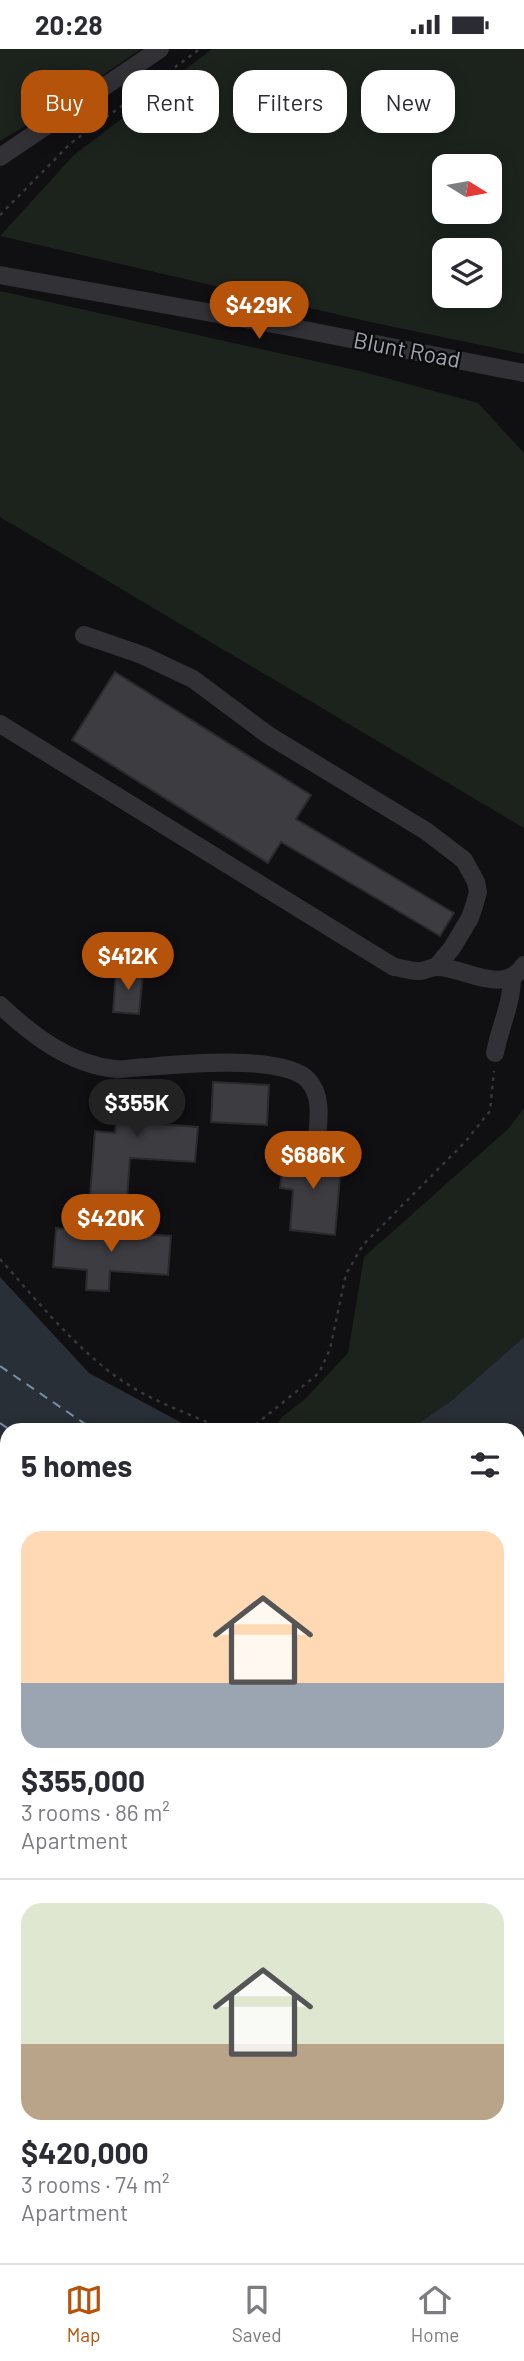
<!DOCTYPE html>
<meta charset="utf-8">
<style>
body{margin:0;font-family:Barlow,sans-serif;background:#f7f7f7;color:#2b2b33;height:100vh;display:flex;flex-direction:column;font-size:26px;white-space:nowrap}
*{box-sizing:border-box;margin:0}
p{font-size:23px;color:#7c7c81}
.icon{flex:none;width:38px;height:38px;fill:none;stroke:currentColor;stroke-width:2;stroke-linecap:round;stroke-linejoin:round}
.map{position:relative;flex:1;overflow:hidden}
.details{position:absolute;left:0px;top:1374px;width:525px;height:842px;display:flex;flex-direction:column;background:#fff;border-radius:21px 21px 0 0;box-shadow:0 4px 18px #0003}
.details>*{flex:none}
.guide{position:absolute;left:21px;top:21px;width:483px;height:63px;display:flex;gap:14px}
.needle{width:46px;rotate:101deg}
.fabs{position:absolute;left:432px;top:105px;display:grid;gap:14px}
.fabs a{display:grid;place-items:center;width:70px;height:70px;border-radius:14px;background:#fff;box-shadow:0 4px 18px #0003;font-size:35px}
.price{position:absolute;translate:-50% -60px;padding:0 16px;border-radius:24px;background:#b45309;color:#fff;font-size:23px;line-height:46px;filter:drop-shadow(0 2px 4px #0008)}
.price::after{content:'';position:absolute;left:50%;top:42px;width:21px;height:16px;margin-left:-10px;background:inherit;clip-path:polygon(0 0,100% 0,50% 100%)}
.price.selected{background:#222;color:#fff}
ul{padding:0;list-style:none}
li{display:grid;align-content:center;gap:14px;height:371px;padding:0 21px}
li+li{border-top:2px solid #e1e1e2}
li span{display:grid;place-items:center;height:217px;border-radius:21px;color:#555}
li>.icon{margin-inline-start:auto}
span .icon{width:126px;height:126px;fill:#fffc;stroke-width:1}
li b{font-size:30px}
h2{display:flex;justify-content:space-between;align-items:center;height:84px;padding:0 21px;font-size:30px}
.pill{padding:0 24px;border-radius:21px;background:#fff;box-shadow:0 4px 18px #0003;font-size:24px;line-height:63px}
.pill.selected{background:#b45309;color:#fff}
.status{display:flex;justify-content:space-between;align-items:center;height:49px;padding:0 35px;background:#fff;direction:ltr}
.status svg{height:19px;fill:currentColor}
.menu{display:flex;justify-content:space-around;align-items:center;height:98px;border-top:2px solid #e1e1e2;background:#fff;font-size:19px;color:#7c7c81}
.menu a{display:grid;justify-items:center;gap:4px}
.menu .selected{color:#b45309}
.map>svg:first-child{display:block}
.green{fill:#1c231d;fill-rule:evenodd}
.water{fill:#292f36}
.lines{fill:none;stroke-linecap:round;stroke-linejoin:round}
.ferry{stroke:#788fac;stroke-width:2;stroke-dasharray:9 7;stroke-linecap:butt}
.building{fill:#3c3c41;stroke:#2a292d;stroke-width:2}
.path{stroke:#37383d;stroke-width:2.5;stroke-dasharray:3.5 5;stroke-linecap:butt}
.minor{stroke:#313136;stroke-width:18}
.labels{text-anchor:middle;stroke-width:5;stroke-linejoin:round;paint-order:stroke}
.street-label{font-size:23px;fill:#a1a4b1;stroke:#0b0b0c}
</style>
<div class="status"><b>20:28</b><svg viewBox="0 0 49 12"><path d="M0 12V9h3v3zM5 12V6h3v6zM10 12V3h3v9zM15 12V0h3v12zM26 1h20v11H26zM47 4h2v5h-2z"/></svg></div>
<div class="map">
<svg width="524" height="2214" viewBox="0 0 524 2214">
<rect width="100%" height="100%" fill="#100f11"/>
<g class="green">
<path d="M0,0h141l-88,60 -53,32z"/>
<path d="M212,0h312v305l-154,-32 -370,-86 73,-80zM444,117h46v46h-46zM444,201h46v46h-46z"/>
<path d="M0,242l360,80 118,32 46,50v375l-524,-311z"/>
<path d="M524,1059v229l-73,64 -42,29h-137l10,-13 23,-18 43,-46 16,-96 145,-129z"/>
<path d="M0,1418l7,6v679l-7,14z"/>
</g>
<g class="water">
<path d="M0,1228l89,96 106,57h-188v79l-7,-4z"/>
<path d="M524,1288v672l-2,6 2,2v54l-4,-4 -2,5v-642h-109l42,-29z"/>
<path d="M524,2052v162h-58l2,-5 50,-1v-132z"/>
<path d="M7,2103v105l441,1 -2,5h-446v-97z"/>
</g>
<g class="lines">
<g class="ferry">
<path d="M0,1317l94,64"/>
<path d="M0,1374l10,7"/>
<path d="M518,1448l6,-2"/>
<path d="M518,1559l6,-1"/>
</g>
</g>
<g class="building">
<path d="M115,623l196,123 -15,24 158,94 -14,23 -159,-94 -13,21 -196,-123z"/>
<path d="M116,921l27,3 -4,41 -26,-2z"/>
<path d="M133,1031l31,2 -4,42 38,3 -3,35 -65,-4 -3,41 -37,-3 5,-65 20,2 5,-52z"/>
<path d="M213,1033l56,3 -2,40 -56,-3z"/>
<path d="M295,1101l47,5 -7,80 -45,-5 3,-40 -13,-2 3,-26 11,1z"/>
<path d="M56,1179l115,8 -3,39 -58,-4 -1,20 -23,-1 1,-20 -34,-3z"/>
</g>
<g class="lines">
<g class="path">
<path d="M0,166l71,-72 129,-94"/>
<path d="M0,1210c42,47 89,107 146,136 25,13 53,23 79,35"/>
<path d="M249,1381l70,-57 11,-24 16,-75 17,-29 102,-103 25,-31 4,-40"/>
</g>
<g class="minor">
<path d="M0,108l160,-108"/>
<path d="M0,226l279,50 245,48"/>
<path d="M84,586l58,20 51,24 75,56 158,96 38,29 12,22 2,10 -3,11 -5,15 -18,30 -16,19"/>
<path d="M0,675l394,243c9,1 19,5 27,4 5,-1 11,-4 16,-4 27,0 67,30 87,-2"/>
<path d="M0,956c32,30 69,59 115,64 10,1 21,-2 32,-2 35,-3 136,-13 161,13 14,15 11,38 9,57"/>
<path d="M495,1004c5,-27 17,-49 17,-76"/>
</g>
</g>
<g class="labels">
<g class="street-label">
<text transform="translate(407 301) rotate(11)" y="8">Blunt Road</text>
</g>
</g>
</svg>
<div class="fabs">
<a><svg class="needle" viewBox="-14 -14 28 28"><path d="M0-13l5 13h-10z" fill="#e53935"/><path d="M0 13l5-13h-10z" fill="#7c7c81"/></svg></a>
<a><svg class="icon" aria-label="layers" viewBox="0 0 24 24"><path d="M12 4l9 5-9 5-9-5zM3 14l9 5 9-5"/></svg></a>
</div>
<b class="price" style="left:259px;top:292px">$429K</b>
<b class="price" style="left:128px;top:943px">$412K</b>
<b class="price selected" style="left:137px;top:1090px">$355K</b>
<b class="price" style="left:313px;top:1142px">$686K</b>
<b class="price" style="left:111px;top:1205px">$420K</b>
<div class="guide">
<a class="pill selected">Buy</a>
<a class="pill">Rent</a>
<a class="pill">Filters</a>
<a class="pill">New</a>
</div>
<section class="details">
<h2>5 homes<svg class="icon" aria-label="filters" viewBox="0 0 24 24"><path d="M4 7h16M4 17h16"/><circle cx="9" cy="7" r="2"/><circle cx="15" cy="17" r="2"/></svg></h2>
<ul>
<li><span style="background:linear-gradient(#ffd9b3 70%,#9aa5b1 0)"><svg class="icon" aria-label="home" viewBox="0 0 24 24"><path d="M3 11l9-7 9 7M6 9v11h12V9"/></svg></span><div><b>$355,000</b><p>3 rooms · 86 m²</p><p>Apartment</p></div></li>
<li><span style="background:linear-gradient(#dfe7d0 65%,#b9a48a 0)"><svg class="icon" aria-label="home" viewBox="0 0 24 24"><path d="M3 11l9-7 9 7M6 9v11h12V9"/></svg></span><div><b>$420,000</b><p>3 rooms · 74 m²</p><p>Apartment</p></div></li>
</ul>
</section>
</div>
<nav class="menu">
<a class="selected"><svg class="icon" aria-label="map" viewBox="0 0 24 24"><path d="M3 6l6-2 6 2 6-2v14l-6 2-6-2-6 2zM9 4v14M15 6v14"/></svg>Map</a>
<a><svg class="icon" aria-label="saved" viewBox="0 0 24 24"><path d="M7 4h10v16l-5-4-5 4z"/></svg>Saved</a>
<a><svg class="icon" aria-label="home" viewBox="0 0 24 24"><path d="M3 11l9-7 9 7M6 9v11h12V9"/></svg>Home</a>
</nav>
